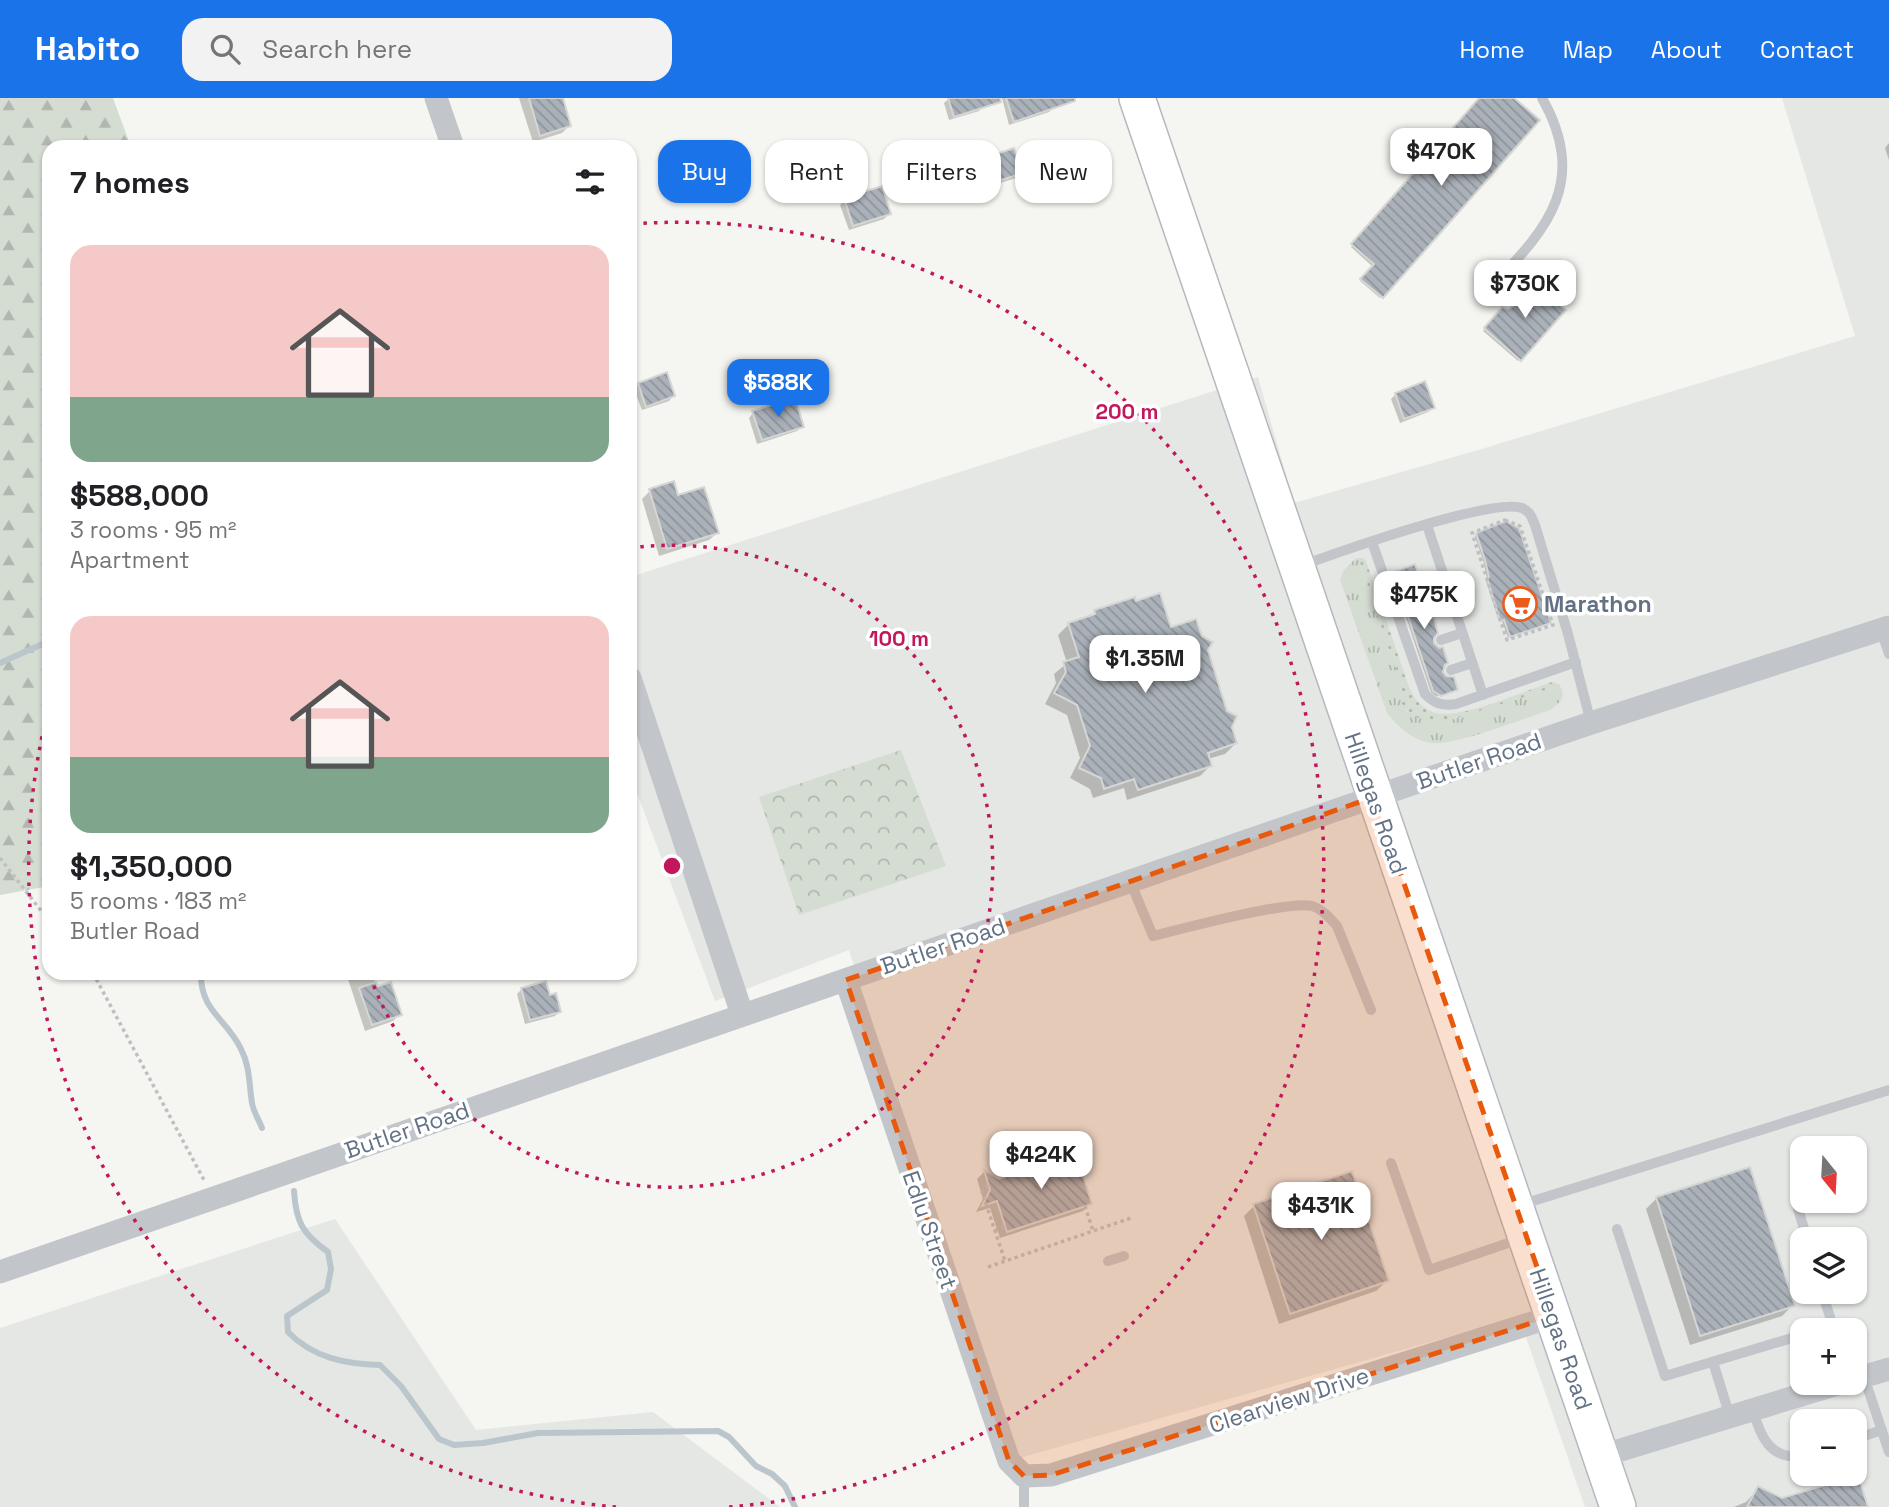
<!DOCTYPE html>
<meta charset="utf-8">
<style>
body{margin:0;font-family:"Space Grotesk",sans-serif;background:#f2f2f2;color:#202124;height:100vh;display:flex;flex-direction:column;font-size:26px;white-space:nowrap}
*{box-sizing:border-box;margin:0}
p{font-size:23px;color:#757577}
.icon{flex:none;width:38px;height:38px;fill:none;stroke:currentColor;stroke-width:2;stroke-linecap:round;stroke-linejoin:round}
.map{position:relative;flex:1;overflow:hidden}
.details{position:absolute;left:42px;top:42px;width:595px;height:840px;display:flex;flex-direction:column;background:#fff;border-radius:21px;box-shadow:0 2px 5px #0004}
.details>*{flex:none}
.banner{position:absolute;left:658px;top:42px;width:665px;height:63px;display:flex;gap:14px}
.needle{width:46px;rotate:162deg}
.buttons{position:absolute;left:1790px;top:1038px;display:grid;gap:14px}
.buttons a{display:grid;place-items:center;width:77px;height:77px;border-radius:14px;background:#fff;box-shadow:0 2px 5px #0004;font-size:35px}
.price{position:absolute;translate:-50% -60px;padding:0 16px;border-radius:14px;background:#fff;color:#222;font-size:23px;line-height:46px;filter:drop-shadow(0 2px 4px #0008)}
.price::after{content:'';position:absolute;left:50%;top:42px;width:21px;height:16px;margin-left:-10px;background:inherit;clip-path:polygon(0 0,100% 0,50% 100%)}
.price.selected{background:#1a73e8;color:#fff}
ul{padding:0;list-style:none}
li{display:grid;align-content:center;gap:14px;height:371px;padding:0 28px}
li span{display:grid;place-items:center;height:217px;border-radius:21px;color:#555}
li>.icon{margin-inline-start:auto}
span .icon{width:126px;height:126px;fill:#fffc;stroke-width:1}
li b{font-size:30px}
h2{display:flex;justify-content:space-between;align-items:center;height:84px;padding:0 28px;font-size:30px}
.pill{padding:0 24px;border-radius:21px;background:#fff;box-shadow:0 2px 5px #0004;font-size:24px;line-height:63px}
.pill.selected{background:#1a73e8;color:#fff}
header{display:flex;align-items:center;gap:42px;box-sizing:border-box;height:98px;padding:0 35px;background:#1a73e8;color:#fff}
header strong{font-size:33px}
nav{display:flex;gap:38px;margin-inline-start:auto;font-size:24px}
.search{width:490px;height:63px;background:#f2f2f2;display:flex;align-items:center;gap:18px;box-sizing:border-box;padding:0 24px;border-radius:21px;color:#757577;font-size:26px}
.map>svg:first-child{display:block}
.built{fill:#e5e7e4;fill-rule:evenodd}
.grass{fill:url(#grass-tufts)}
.forest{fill:url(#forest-firs)}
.park{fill:url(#park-crowns)}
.garden{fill:url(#garden-dots)}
.shadow{fill:#0003}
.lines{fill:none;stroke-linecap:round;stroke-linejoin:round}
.stream{stroke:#bbc6cc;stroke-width:6}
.building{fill:url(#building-back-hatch);stroke:#d6d6d4;stroke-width:2}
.primary-casing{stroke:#b5b9bd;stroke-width:38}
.path{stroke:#bebfc2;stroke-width:3.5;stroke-dasharray:3.5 3.5;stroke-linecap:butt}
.service{stroke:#c2c5c9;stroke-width:10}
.minor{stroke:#c2c5c9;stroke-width:23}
.primary{stroke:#fff;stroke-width:35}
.marked{fill:#e8590c;fill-opacity:0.2;stroke:#e8590c;stroke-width:5;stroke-dasharray:14 9;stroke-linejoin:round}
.ring{fill:none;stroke:#c2185b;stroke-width:3.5;stroke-dasharray:3.5 7}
.labels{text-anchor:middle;stroke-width:7;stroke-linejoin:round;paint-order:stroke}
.poi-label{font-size:23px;font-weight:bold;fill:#627284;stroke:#fff;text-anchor:start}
.street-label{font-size:23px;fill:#627284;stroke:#fff}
.centre{fill:#c2185b;stroke:#fff;stroke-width:3.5}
.ring-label{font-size:21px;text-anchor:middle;font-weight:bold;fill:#c2185b;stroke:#fff;stroke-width:7;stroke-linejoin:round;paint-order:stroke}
</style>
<header>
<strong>Habito</strong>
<div class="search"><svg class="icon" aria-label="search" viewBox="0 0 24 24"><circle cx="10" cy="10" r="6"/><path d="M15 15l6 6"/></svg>Search here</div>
<nav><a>Home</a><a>Map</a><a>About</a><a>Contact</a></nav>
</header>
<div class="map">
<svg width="1889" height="1409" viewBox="0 0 1889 1409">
<defs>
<pattern id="grass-tufts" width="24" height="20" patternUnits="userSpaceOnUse" patternTransform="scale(1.75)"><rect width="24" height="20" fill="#d5dcd2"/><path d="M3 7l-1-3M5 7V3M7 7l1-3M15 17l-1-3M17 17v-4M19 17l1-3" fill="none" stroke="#b0b7b0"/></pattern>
<pattern id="forest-firs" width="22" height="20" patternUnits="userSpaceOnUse" patternTransform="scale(1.75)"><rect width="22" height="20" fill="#d5dcd2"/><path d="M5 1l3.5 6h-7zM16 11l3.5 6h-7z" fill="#b0b7b0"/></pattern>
<pattern id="park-crowns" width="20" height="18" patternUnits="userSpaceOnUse" patternTransform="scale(1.75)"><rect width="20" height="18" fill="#d5dcd2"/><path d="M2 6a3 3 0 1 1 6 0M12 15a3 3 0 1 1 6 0" fill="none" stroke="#b0b7b0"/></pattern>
<pattern id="garden-dots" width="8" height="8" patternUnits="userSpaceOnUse" patternTransform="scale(1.75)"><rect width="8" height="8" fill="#d5dcd2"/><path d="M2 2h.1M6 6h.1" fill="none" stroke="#b0b7b0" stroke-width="1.8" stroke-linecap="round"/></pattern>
<pattern id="building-back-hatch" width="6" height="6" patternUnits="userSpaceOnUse" patternTransform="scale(1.75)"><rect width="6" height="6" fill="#aab1b8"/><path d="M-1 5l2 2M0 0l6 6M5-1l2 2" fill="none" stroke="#8e949b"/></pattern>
</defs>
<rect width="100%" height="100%" fill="#f5f5f1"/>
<g class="built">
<path d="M1782,0h107v1409h-304l-66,-190 -510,144 -160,-511 -134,51 -85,-227v-197l628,-200 36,126 191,-55 370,-112zM1802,1050h53v52h-53zM1802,1141h53v53h-53zM1802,1232h53v52h-53zM1802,1323h53v53h-53z"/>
<path d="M335,1121l141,211 177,-18 127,95h-780v-179z"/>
</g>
<path class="grass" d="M1356,460l4,4 41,121 -2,9 7,19 23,10h18l108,-34 7,2c2,12 -3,14 -12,21 -28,9 -94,36 -119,33 -19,-3 -33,-16 -44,-30l-47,-133 3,-9z"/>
<path class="forest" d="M0,0h113l18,49h-82v739l-49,9z"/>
<path class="park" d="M901,652l45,116 -147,49 -40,-118z"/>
<path class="garden" d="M1356,460h7l3,3 43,126c5,12 14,23 27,26 26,6 88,-22 116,-31l7,2 3,6 -7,-3 -108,34c-24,3 -53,-8 -47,-38l-40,-121z"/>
<g class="shadow">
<path d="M519,0h42l8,28 -7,7 -29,9z"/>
<path d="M950,0h31l2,8 -4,5 -30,9 -5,-17z"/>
<path d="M1002,0h49l3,9 -5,5 -40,13z"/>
<path d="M1481,0h30l26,22 -157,178 -20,-17 13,-14 -22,-20z"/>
<path d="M1889,45v17l-4,-12z"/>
<path d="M988,61l33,14 -5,5 -25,8 -8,-23z"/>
<path d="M845,102l44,14 -5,5 -35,11 -9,-25z"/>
<path d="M1528,182l35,30 -45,51 -35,-30 19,-22 6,2 4,-2 2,-6 -3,-5z"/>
<path d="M639,286l34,12 -4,5 -27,9 -8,-21z"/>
<path d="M1396,296l37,14 -5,4 -28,11 -9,-24z"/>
<path d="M753,315l49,13 -5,5 -40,13 -8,-26z"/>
<path d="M673,386l4,13 40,36 -8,7 -50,16 -17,-57 8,-8z"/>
<path d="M1477,436l72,89 -2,2 -39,12 -6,-16 -3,1 -13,-41 1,-2 -3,-16 -9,-27z"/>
<path d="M1394,475l20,11 18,60 11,21 -1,7 14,18 -2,2 -18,4 -5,-4 -39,-117z"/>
<path d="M1135,505l35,27 36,20 30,93 -11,11 -17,5 2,7 -10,10 -73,24 -3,-12 -31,10 -3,-9 -20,-11 10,-20 -13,-43 -22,-11 11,-21 -2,-9 13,-11 -9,-28 11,-11 20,-6 6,-6z"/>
<path d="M346,875h26l5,16 23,25 -7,7 -28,10z"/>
<path d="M522,891l27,8 11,14 -5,5 -30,8 -8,-30z"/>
<path d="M1077,1044l2,26 11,35 -7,8 -83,27 -10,-30 -14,4 7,-13 -6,-20 7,-7 15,9 27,-9 9,-12 7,6 24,-9z"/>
<path d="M1657,1100l136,107 -11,11 -92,29 -44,-136z"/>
<path d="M1254,1108l133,75 -11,10 -97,33 -35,-108z"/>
<path d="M1759,1390l23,12 84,7h-132l12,-5z"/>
</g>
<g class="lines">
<g class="stream">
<path d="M0,565l49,-22"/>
<path d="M201,875c-1,38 26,46 40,76 9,17 8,35 11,54 1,8 7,17 10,25"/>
<path d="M294,1093c2,32 9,43 34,61l3,17 -4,21 -40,26 1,16c25,26 58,32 92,33l21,21 38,53 15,6 29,-2 55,-10 180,-2 11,6 27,29 16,8 13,12 10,21"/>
</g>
</g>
<g class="building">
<path d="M529,0h34l8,28 -31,10z"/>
<path d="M948,0h52l1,4 -47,15z"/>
<path d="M1006,0h69v3l-61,21z"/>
<path d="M1479,0h35l26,22 -157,178 -23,-19 14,-15 -23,-20z"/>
<path d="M1014,50l9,25 -27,9 -9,-25z"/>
<path d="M882,88l9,28 -38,12 -9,-28z"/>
<path d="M1528,180l38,32 -45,51 -37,-33 18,-21 6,2 5,-3 2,-6 -3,-5z"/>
<path d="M667,274l8,24 -29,11 -8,-24z"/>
<path d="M1425,283l10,27 -31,11 -9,-26z"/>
<path d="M795,300l9,29 -42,13 -10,-29z"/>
<path d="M674,383l4,14 26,-8 15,46 -52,16 -18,-60z"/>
<path d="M1506,423l13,7 32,95 -41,14 -6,-17 -4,1 -13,-43 2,-1 -4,-17 -9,-27z"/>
<path d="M1415,466l5,16 -4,5v5l5,4h4l3,10 -3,3 -2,6 4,4 7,1 4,15 -4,5v5l5,5 4,-1 5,16 -3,2 -2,7 3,4 8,1 4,13 -17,6 -8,-5 -40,-119z"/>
<path d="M1160,495l11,34 25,-8 6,17 11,6 -5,8 19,61 10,5 -5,11 5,16 -29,10 4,13 -74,24 -4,-11 -30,10 -3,-11 -22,-10 11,-22 -13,-41 -23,-12 12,-21 -3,-10 16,-5 -11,-34 27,-9 -1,-4 41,-13 1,4z"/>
<path d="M546,883l4,14 6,-2 5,19 -31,8 -9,-32z"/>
<path d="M376,884l2,4 13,-4 11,33 -30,10 -13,-37z"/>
<path d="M1078,1041l8,22 -5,8 11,35 -85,28 -10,-31 -15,5 8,-16 -6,-20 15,9 32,-11 4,-10 8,6 27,-9z"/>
<path d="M1750,1069l45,139 -95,30 -44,-139z"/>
<path d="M1352,1073l37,110 -99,33 -37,-110z"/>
<path d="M1858,1377l10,32h-121l11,-21 24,12z"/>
</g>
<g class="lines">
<g class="primary-casing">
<path id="primary" d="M1137,0l481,1409"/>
</g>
<g class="path">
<path d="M1505,422l15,6 33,99 -46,15 -35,-107z"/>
<path d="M0,760l49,63"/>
<path d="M93,875l111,207"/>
<path d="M988,1087l-6,7 23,69"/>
<path d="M1085,1108l8,25"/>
<path d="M995,1132l11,-3"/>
<path d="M988,1169l143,-49"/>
</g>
<g class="service">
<path d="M1507,203l-15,-16c58,-57 96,-106 50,-187"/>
<path d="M1427,427l56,170"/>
<path d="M1372,444l53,152c10,10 17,12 31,10l120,-42"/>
<path d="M1303,467c36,-13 190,-68 219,-57 8,3 10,10 13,17l33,109 23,89"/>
<path d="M1423,489l22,-7"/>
<path d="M1431,513l21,-8"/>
<path d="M1881,532l8,24"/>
<path d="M1441,542l21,-7"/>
<path d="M1451,572l21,-7"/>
<path d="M1130,783l23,55c28,-7 136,-36 159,-30 10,3 18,12 25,20l34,84"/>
<path d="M1391,1065l38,107 94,-32"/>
<path d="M1520,1107l369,-115"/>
<path d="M1797,1107l10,34"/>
<path d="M1617,1131l48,147 137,-41"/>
<path d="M1108,1163l16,-5"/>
<path d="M1819,1232l14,-4 -11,-34"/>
<path d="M1713,1264l17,55"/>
<path d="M1864,1279l25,75"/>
<path d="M1753,1312c7,26 17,50 49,46"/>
<path d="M1855,1341l27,-9"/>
<path d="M1024,1378v31"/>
</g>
<g class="minor">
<path d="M436,0l17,49"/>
<path d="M630,580l112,336"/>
<path d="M846,882l163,481 15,15 27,-1 503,-159"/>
<path d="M0,1174l1374,-475 217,-74 298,-96"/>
<path d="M1855,1281l34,-10"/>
<path d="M1601,1358l243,-74"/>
</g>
<use href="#primary" class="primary"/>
</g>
<path class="marked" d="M1374,699l180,519 -503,159 -27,1 -15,-15 -163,-481z"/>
<g class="ring">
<path d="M630 450A321 321 0 1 1 369 875"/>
<path d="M616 1409A643 643 0 0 1 48 612M633 126A643 643 0 0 1 728 1409"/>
</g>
<defs>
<g id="supermarket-ring" transform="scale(1.75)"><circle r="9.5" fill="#fff" stroke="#eb5b1b" stroke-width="1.5"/><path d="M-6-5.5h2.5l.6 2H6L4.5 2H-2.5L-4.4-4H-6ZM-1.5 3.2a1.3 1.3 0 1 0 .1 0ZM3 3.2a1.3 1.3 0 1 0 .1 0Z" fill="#eb5b1b"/></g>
</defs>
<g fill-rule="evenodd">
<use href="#supermarket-ring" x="1520" y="506"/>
</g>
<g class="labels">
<g class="poi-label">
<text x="1544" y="514">Marathon</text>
</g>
<g class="street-label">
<text transform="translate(1479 663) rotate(-19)" y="8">Butler Road</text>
<text transform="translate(1376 705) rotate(71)" y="8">Hillegas Road</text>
<text transform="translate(943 848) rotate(-19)" y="8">Butler Road</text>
<text transform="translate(407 1032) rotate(-19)" y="8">Butler Road</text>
<text transform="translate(930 1132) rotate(71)" y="8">Edlu Street</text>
<text transform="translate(1561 1241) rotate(71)" y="8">Hillegas Road</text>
<text transform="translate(1289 1302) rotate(-18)" y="8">Clearview Drive</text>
</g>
</g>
<circle cx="672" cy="768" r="10" class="centre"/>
<g class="ring-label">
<text x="1127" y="321">200 m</text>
<text x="899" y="548">100 m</text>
</g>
</svg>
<div class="buttons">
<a><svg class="needle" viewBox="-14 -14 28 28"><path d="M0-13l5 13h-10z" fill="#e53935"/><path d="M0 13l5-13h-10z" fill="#757577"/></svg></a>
<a><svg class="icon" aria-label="layers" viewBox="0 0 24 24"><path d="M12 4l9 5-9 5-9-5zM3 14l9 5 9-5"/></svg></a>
<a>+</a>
<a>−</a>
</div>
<b class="price" style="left:1441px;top:90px">$470K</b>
<b class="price" style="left:1525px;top:222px">$730K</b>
<b class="price selected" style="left:778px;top:321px">$588K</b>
<b class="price" style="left:1424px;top:533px">$475K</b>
<b class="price" style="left:1145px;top:597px">$1.35M</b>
<b class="price" style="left:1041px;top:1093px">$424K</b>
<b class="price" style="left:1321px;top:1144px">$431K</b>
<div class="banner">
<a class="pill selected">Buy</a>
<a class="pill">Rent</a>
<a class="pill">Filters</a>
<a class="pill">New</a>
</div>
<section class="details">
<h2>7 homes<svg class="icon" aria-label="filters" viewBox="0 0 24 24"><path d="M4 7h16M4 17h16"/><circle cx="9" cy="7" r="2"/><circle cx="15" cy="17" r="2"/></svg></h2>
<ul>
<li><span style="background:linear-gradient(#f6c9c9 70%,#7fa58c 0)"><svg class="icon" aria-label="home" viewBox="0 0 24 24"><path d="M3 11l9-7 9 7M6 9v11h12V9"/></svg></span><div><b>$588,000</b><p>3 rooms · 95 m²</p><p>Apartment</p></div></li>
<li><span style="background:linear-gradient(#f6c9c9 65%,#7fa58c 0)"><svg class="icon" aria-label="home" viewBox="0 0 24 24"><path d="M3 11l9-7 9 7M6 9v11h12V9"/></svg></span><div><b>$1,350,000</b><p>5 rooms · 183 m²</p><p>Butler Road</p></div></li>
</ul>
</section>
</div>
